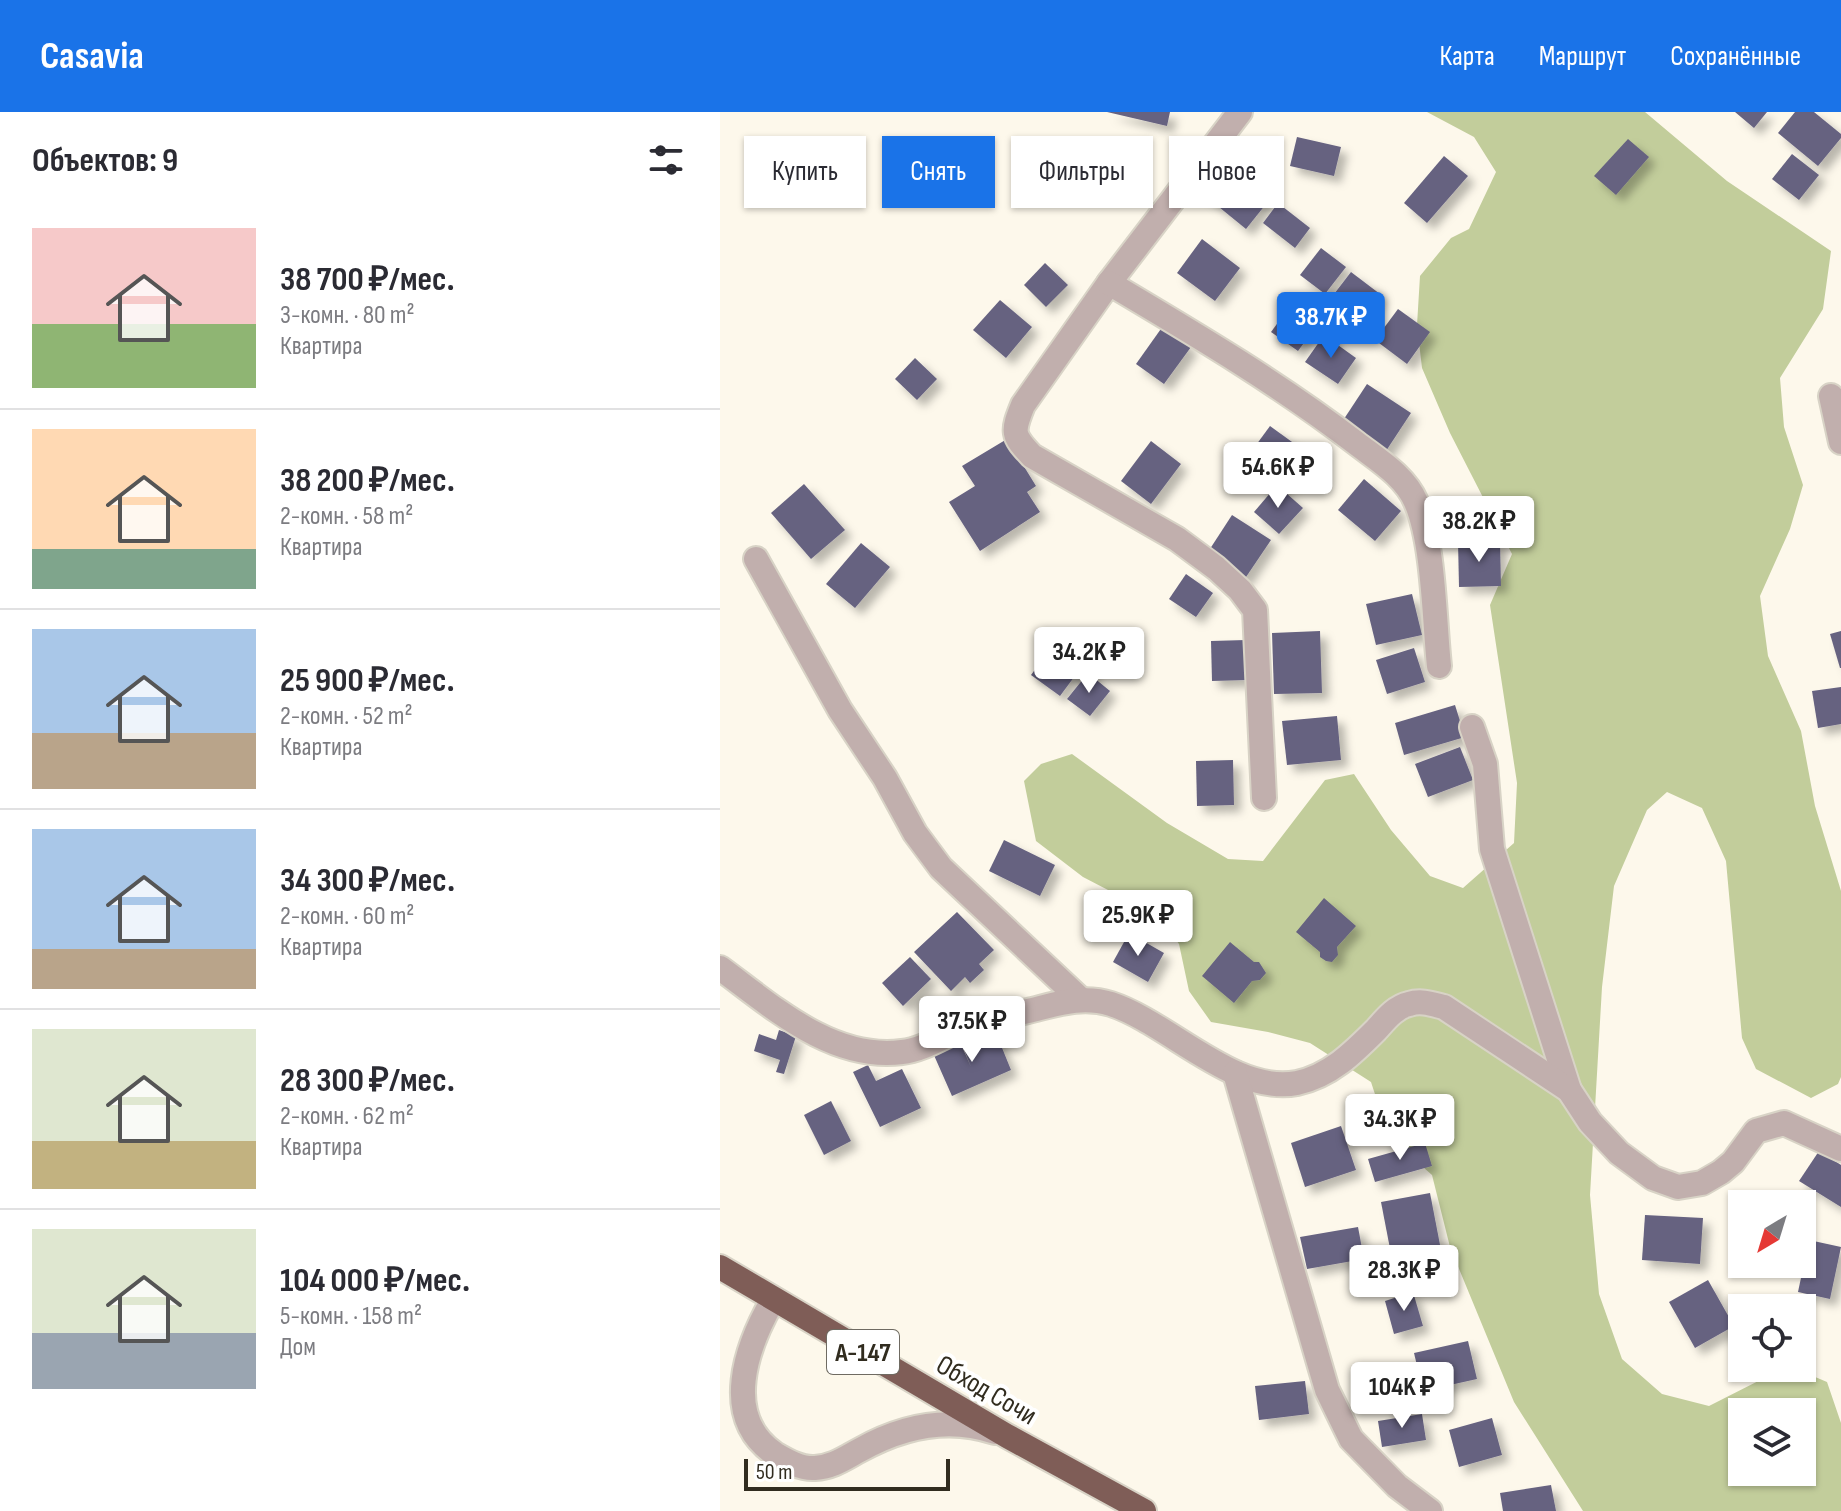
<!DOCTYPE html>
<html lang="ru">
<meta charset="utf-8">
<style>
body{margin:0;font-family:"Sofia Sans Condensed",sans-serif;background:#f7f7f7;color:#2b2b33;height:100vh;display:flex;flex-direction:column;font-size:30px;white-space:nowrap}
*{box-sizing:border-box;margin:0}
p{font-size:26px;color:#7c7c81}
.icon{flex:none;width:44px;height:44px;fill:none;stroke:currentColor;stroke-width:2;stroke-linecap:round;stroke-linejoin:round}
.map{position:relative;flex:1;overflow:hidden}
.side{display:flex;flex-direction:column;background:#fff;width:720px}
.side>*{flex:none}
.top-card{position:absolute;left:24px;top:24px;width:760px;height:72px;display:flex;gap:16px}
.needle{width:52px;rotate:218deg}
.buttons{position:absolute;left:1008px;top:1078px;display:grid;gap:16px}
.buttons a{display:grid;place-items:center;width:88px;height:88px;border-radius:0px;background:#fff;box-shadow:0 2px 6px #0004;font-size:40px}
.scale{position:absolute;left:24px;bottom:20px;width:206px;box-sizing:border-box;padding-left:8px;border:4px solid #312c1f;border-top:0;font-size:22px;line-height:28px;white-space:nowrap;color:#312c1f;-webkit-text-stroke:6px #fff;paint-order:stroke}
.price{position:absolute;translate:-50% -68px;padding:0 18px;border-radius:8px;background:#fff;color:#222;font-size:26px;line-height:52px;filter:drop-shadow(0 2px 4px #0008)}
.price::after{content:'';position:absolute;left:50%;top:48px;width:24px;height:18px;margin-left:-12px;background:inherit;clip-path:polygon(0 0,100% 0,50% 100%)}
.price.selected{background:#1a73e8;color:#fff}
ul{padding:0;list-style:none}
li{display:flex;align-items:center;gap:24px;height:200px;padding:0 32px}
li+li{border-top:2px solid #e1e1e2}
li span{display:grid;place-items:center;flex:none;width:224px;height:160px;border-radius:0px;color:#555}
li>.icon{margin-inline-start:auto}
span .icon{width:96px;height:96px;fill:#fffc;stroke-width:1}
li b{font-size:34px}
h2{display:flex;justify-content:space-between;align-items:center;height:96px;padding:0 32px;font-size:34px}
.pill{padding:0 28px;border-radius:0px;background:#fff;box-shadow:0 2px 6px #0004;font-size:28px;line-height:72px}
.pill.selected{background:#1a73e8;color:#fff}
header{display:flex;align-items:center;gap:48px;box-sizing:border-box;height:112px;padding:0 40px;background:#1a73e8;color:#fff}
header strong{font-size:38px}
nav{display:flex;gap:44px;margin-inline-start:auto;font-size:28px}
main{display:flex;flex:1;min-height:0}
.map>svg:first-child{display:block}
.forest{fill:#c2cd9b;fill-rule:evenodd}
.building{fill:#666280;filter:url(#shadow)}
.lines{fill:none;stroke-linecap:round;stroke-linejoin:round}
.minor-casing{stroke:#d8d3c6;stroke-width:28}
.highway-casing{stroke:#d8d3c6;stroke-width:28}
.minor{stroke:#c1afad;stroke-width:24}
.highway{stroke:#7f5d57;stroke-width:24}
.labels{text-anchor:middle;stroke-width:8;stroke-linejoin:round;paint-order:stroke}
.shield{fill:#fff;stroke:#6f6b62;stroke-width:2}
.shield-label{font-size:26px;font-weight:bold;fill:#312c1f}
.street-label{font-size:28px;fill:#312c1f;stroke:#fff}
</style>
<header>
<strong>Casavia</strong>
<nav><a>Карта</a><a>Маршрут</a><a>Сохранённые</a></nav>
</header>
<main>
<section class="side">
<h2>Объектов: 9<svg class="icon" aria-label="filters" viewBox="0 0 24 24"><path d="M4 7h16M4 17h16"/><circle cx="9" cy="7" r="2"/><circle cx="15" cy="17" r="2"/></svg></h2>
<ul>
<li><span style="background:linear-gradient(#f6c9c9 60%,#8fb573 0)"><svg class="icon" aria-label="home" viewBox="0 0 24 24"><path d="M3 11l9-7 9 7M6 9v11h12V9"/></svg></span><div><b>38 700 ₽/мес.</b><p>3-комн. · 80 m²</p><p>Квартира</p></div></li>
<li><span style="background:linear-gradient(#ffd9b3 75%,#7fa58c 0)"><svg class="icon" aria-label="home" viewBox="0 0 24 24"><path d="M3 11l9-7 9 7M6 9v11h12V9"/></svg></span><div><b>38 200 ₽/мес.</b><p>2-комн. · 58 m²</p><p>Квартира</p></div></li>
<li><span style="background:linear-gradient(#a9c7e8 65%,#b9a48a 0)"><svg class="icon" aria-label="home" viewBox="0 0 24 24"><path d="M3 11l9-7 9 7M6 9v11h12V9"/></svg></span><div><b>25 900 ₽/мес.</b><p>2-комн. · 52 m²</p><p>Квартира</p></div></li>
<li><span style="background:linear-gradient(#a9c7e8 75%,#b9a48a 0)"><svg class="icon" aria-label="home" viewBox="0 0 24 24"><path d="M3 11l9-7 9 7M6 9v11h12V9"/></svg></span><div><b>34 300 ₽/мес.</b><p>2-комн. · 60 m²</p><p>Квартира</p></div></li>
<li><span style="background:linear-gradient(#dfe7d0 70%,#c2b280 0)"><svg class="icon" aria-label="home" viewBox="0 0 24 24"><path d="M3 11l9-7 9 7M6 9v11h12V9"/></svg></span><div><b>28 300 ₽/мес.</b><p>2-комн. · 62 m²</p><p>Квартира</p></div></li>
<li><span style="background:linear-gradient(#dfe7d0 65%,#9aa5b1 0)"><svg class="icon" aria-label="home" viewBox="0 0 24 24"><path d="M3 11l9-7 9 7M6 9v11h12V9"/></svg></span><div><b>104 000 ₽/мес.</b><p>5-комн. · 158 m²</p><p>Дом</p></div></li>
</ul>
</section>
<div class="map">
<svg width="1121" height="1399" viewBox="0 0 1121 1399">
<defs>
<filter id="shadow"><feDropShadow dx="7" dy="7" stdDeviation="4" flood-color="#0004"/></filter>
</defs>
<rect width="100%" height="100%" fill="#fdf8eb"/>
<path class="forest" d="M707,0h218l82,69 104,70 -8,58 -43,69 4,49 19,58 -13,44 -30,67 8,60 33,75 14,75 26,85v186l-3,7 -27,14 -55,-29 -14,-31 -16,-177 -24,-53 -35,-16 -20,18 -33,76 -12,101 -12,208 9,99 23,65 40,35 47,12 75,-38h10l33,14 14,41v88h-258l-69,-109 -64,-155 -18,-72 -43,-38 -18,-55 -61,-39 -42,-11 -57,-10 -22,-31 -10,-47 -19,-27 -77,-40 -47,-36 -12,-60 17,-17 31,-10 95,69 61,36 35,2 62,-81 29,-6 37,56 39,46 33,12 51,-45 3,-60 -27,-178 22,-51 -62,-121 -28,-65 -5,-43 3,-49 31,-38 18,-9 27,-57 -22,-35zM1022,1300h60v60h-60z"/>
<g class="building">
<path d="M387,0h63l-3,14z"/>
<path d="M1015,0h32l-13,16z"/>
<path d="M1075,0h19l27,22v4l-23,28 -40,-33z"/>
<path d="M577,25l44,10 -7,29 -44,-10z"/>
<path d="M908,27l21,18 -33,38 -22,-19z"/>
<path d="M1072,42l27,21 -20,25 -27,-21z"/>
<path d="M724,44l24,20 -41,47 -23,-20z"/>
<path d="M507,52l43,35 -24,30 -43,-35z"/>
<path d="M558,91l32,25 -15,20 -32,-25z"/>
<path d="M482,127l38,29 -25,33 -38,-28z"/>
<path d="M601,136l25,19 -21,27 -25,-19z"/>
<path d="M325,151l23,22 -22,22 -22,-22z"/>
<path d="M631,160l29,22 -20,26 -29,-22z"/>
<path d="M280,188l32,27 -26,31 -33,-28z"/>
<path d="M678,197l32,23 -23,32 -32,-24z"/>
<path d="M565,201l27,19 -14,19 -27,-19z"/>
<path d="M443,214l28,21 -27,37 -28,-20z"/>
<path d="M604,223l32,23 -18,26 -33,-22z"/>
<path d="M195,246l22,21 -20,21 -22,-21z"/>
<path d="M647,272l44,29 -27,41 -44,-29z"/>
<path d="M550,314l40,29 -22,30 -40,-29z"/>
<path d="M287,327l29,47 -9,6 13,20 -60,39 -31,-49 26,-16 -13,-20z"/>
<path d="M431,329l30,23 -30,40 -30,-23z"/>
<path d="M644,367l37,32 -26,30 -37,-31z"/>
<path d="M84,372l41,46 -34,29 -40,-46z"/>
<path d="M557,373l26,23 -24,26 -25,-22z"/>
<path d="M512,403l39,25 -27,40 -38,-25z"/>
<path d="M738,429h42l1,45 -42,1z"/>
<path d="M141,431l29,24 -35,41 -29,-24z"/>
<path d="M466,462l27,19 -17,24 -27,-18z"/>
<path d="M692,482l10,41 -46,10 -10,-41z"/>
<path d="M600,519l2,62 -48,1 -2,-61z"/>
<path d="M1121,519v37h-1l-10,-34z"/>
<path d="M526,528l1,40 -35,1 -1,-40z"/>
<path d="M334,532l29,21 -23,31 -29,-21z"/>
<path d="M694,536l11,34 -38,12 -11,-34z"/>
<path d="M368,561l22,18 -20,25 -23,-17z"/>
<path d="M1121,575v37l-23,4 -6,-37z"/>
<path d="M735,593l10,32 -61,18 -9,-32z"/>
<path d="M617,604l4,44 -54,5 -5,-44z"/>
<path d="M740,635l13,33 -45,17 -13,-33z"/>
<path d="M513,648l1,45 -37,1 -1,-45z"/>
<path d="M284,728l51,25 -15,31 -51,-25z"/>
<path d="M604,786l32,28 -19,21 1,8 -6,7 -6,-1 -6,-4v-5l-24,-20z"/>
<path d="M237,800l37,38 -15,14 5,6 -14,13 -5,-6 -14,14 -37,-39z"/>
<path d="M409,821l35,20 -16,29 -35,-20z"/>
<path d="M510,830l24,20h5l7,11 -6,7 -8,1 -18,22 -32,-27z"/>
<path d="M190,845l21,22 -28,27 -21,-23z"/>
<path d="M59,918l17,6 -12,38 -8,-2 4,-12 -26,-9 5,-17 17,6z"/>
<path d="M276,921l15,37 -59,26 -19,-43 27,-11 11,25 -8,-20z"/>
<path d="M148,953l8,16 26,-12 19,39 -41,19 -27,-55z"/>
<path d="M111,989l20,40 -27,14 -20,-40z"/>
<path d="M621,1014l15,44 -51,17 -14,-44z"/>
<path d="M705,1031l7,23 -57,16 -7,-23z"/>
<path d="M1099,1039l22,14v42l-42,-26z"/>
<path d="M710,1081l11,57 -49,9 -11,-57z"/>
<path d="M925,1103l58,3 -3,46 -58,-4z"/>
<path d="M638,1115l6,32 -57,10 -7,-32z"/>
<path d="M1089,1128l32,7 -11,52 -32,-7z"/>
<path d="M988,1168l26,46 -39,22 -26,-46z"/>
<path d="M693,1180l10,34 -29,8 -9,-33z"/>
<path d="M748,1229l9,38 -54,12 -9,-38z"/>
<path d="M585,1269l4,33 -50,6 -4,-34z"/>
<path d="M702,1302l4,26 -44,7 -4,-26z"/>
<path d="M772,1306l10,37 -43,12 -10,-37z"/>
<path d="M831,1373l5,26h-53l-3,-18z"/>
</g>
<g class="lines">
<g class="minor-casing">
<g id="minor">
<path d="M520,0l-131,171 -86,122c-11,27 -11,30 9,51l145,83 39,29 24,22 15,20 9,188"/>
<path d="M389,171c84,50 169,100 247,160 22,17 49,33 60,59 18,42 18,117 23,164"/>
<path d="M1111,284l10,46"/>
<path d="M36,447l84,151 45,68 30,55 26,35 138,130"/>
<path d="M752,615l13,37 7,85 77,241"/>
<path d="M0,856c53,39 112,93 182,84 22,-2 46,-19 68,-27 18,-6 39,-10 58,-14 29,-7 54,-16 83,-7 58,19 123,91 186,79 33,-7 56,-30 79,-53 9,-10 19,-23 33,-26 12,-4 23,0 35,3l125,83 21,32 29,31 34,25 25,9 24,-4 19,-11 12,-10 23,-31 28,-8 57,26"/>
<path d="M515,961l92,317 24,49 46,47 33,25"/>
<path d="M53,1188c-26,45 -53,117 2,154 12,7 26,15 40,14 18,-1 30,-10 45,-18 43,-24 88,-34 135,-18"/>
</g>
</g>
<g class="highway-casing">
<path id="highway" d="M0,1155l287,169 137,75"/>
</g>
<use href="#minor" class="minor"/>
<use href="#highway" class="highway"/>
</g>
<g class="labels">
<rect class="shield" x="107" y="1218" width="72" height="44" rx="6"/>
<g class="shield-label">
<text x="143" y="1249">А-147</text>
</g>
<g class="street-label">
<text transform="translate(267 1277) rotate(30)" y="10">Обход Сочи</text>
</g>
</g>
</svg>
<div class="buttons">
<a><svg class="needle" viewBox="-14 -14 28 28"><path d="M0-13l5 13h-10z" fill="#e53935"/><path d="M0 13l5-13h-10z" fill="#7c7c81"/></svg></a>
<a><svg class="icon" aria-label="locate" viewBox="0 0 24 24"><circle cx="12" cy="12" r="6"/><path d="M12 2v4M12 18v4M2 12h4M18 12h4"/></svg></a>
<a><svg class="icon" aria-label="layers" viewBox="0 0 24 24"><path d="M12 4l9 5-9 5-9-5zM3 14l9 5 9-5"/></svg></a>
</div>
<div class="scale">50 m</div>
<b class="price selected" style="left:611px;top:248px">38.7K ₽</b>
<b class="price" style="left:558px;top:398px">54.6K ₽</b>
<b class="price" style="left:759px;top:452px">38.2K ₽</b>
<b class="price" style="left:369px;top:583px">34.2K ₽</b>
<b class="price" style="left:418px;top:846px">25.9K ₽</b>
<b class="price" style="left:252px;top:952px">37.5K ₽</b>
<b class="price" style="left:680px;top:1050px">34.3K ₽</b>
<b class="price" style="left:684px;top:1201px">28.3K ₽</b>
<b class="price" style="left:682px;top:1318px">104K ₽</b>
<div class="top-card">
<a class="pill">Купить</a>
<a class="pill selected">Снять</a>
<a class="pill">Фильтры</a>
<a class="pill">Новое</a>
</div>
</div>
</main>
